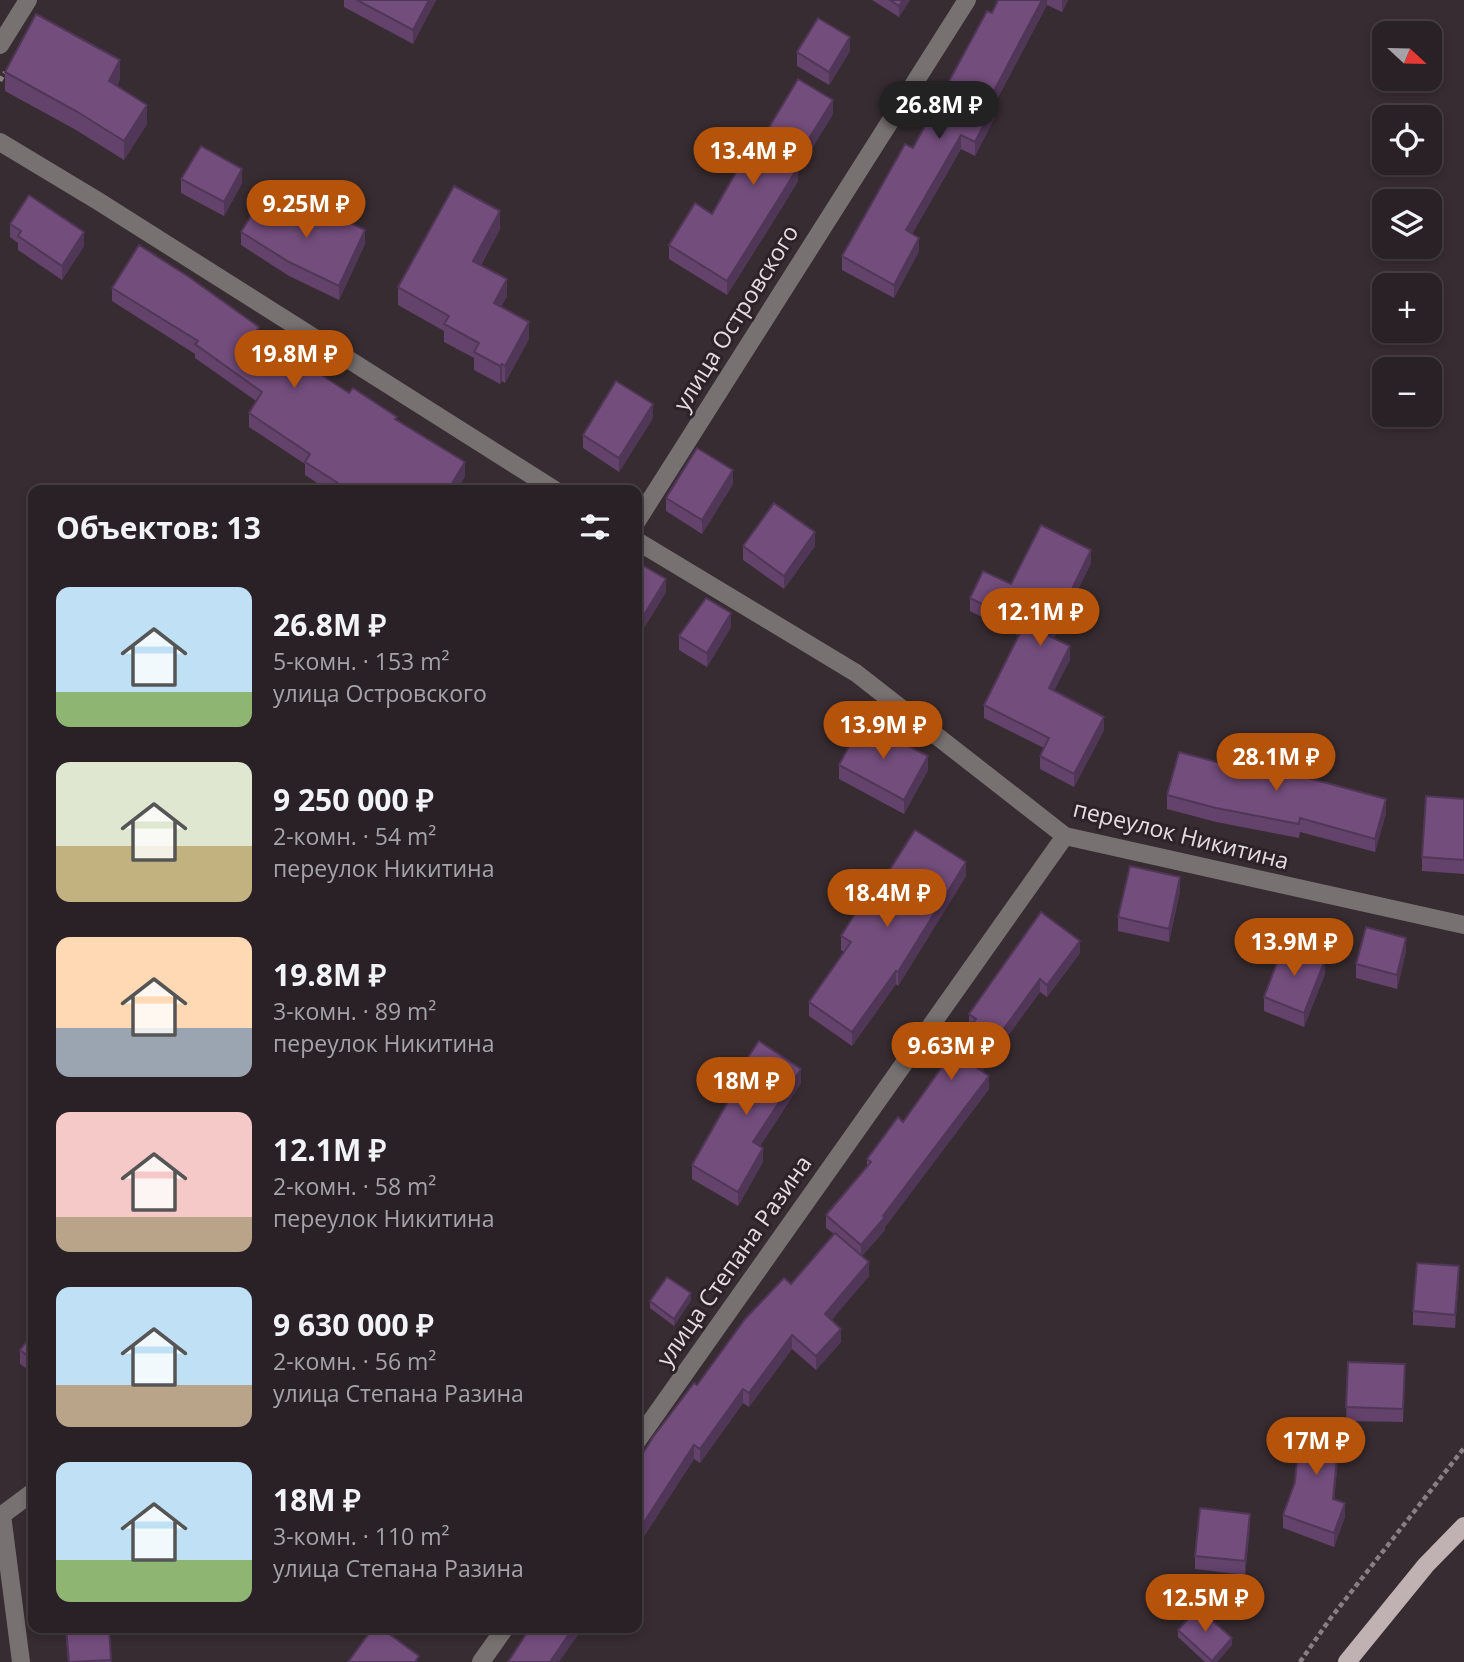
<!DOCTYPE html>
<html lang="ru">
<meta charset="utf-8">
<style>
body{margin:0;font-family:"Open Sans",sans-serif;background:#352e32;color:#f1f3f6;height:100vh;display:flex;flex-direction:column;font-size:26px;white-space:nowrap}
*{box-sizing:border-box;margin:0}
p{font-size:23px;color:#a5a3a7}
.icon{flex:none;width:38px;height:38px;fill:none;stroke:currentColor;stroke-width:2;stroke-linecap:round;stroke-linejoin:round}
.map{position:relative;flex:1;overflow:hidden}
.panel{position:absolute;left:28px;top:485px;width:614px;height:1148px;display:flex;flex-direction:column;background:#292125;border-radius:14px;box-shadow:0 4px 10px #0003,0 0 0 2px #453e42}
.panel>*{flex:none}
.needle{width:46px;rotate:112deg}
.tools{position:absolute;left:1372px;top:21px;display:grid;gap:14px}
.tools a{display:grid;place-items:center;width:70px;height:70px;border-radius:14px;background:#292125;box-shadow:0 4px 10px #0003,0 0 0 2px #453e42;font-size:35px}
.price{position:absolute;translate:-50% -60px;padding:0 16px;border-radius:24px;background:#b45309;color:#fff;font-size:23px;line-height:46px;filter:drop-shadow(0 2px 4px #0008)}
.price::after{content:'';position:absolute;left:50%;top:42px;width:21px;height:16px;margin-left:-10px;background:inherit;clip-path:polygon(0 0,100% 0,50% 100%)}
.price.selected{background:#222;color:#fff}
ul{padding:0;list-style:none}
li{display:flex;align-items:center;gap:21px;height:175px;padding:0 28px}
li span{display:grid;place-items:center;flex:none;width:196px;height:140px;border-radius:14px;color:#555}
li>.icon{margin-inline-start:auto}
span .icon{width:84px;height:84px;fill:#fffc;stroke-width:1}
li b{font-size:30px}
h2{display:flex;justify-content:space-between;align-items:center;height:84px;padding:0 28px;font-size:30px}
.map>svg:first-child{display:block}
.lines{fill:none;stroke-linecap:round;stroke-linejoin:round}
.path{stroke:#887f83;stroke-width:4.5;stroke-dasharray:5 3.5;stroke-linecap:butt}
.minor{stroke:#787171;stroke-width:18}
.major{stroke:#c0b2b3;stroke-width:18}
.wall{fill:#63426b}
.shaded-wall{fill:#503657}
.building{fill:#734d7c;stroke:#503657;stroke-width:2}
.labels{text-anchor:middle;stroke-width:6;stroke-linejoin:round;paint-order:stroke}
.street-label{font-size:23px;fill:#e4dde0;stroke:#2d2227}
</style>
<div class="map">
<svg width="1464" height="1662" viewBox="0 0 1464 1662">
<rect width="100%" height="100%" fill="#372c31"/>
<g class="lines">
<g class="path">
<path d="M0,81l5,-9"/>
<path d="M1300,1662l30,-43 134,-171"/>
</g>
<g class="minor">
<path d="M0,45l28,-45"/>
<path d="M0,142l98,59 457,289"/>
<path d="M637,521l330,-521"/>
<path d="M637,541l219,132 209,163 399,89"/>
<path d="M637,1441l428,-605"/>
<path d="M21,1662l-19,-147 31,-23"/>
<path d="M481,1662l24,-34"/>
</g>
<path class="major" d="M1347,1662l79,-97 38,-39"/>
</g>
<g class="wall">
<path d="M344,0h92l-23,44 -69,-37z"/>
<path d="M872,0h38l-11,17z"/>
<path d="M998,0h70l-6,12 -15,-7 -52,98v14l-20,39 -14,-7 -49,85 7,17 -25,47 -52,-28v-14l71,-108 79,-135z"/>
<path d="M850,51l-21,34 -32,-19v-14z"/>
<path d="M5,72l115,7 -3,7 30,38 -23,36 -48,-30 -71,-39z"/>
<path d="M833,114l-35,57v10l-17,28 -54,86 -58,-36v-14l43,-31 47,-70z"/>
<path d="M181,179l61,4 -18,33 -43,-23z"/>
<path d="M10,224l74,22 -22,34 -44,-30v-7l-8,-6z"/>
<path d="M309,227l56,17 -26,56 -50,-24 -48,-31v-13z"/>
<path d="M500,229l-19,36 26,31 -6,11 28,32 -24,44 -3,-2 -2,3 -26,-14v-12l-30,-16v-11l-46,-26v-18z"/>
<path d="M112,288l147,46 90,59 48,28 68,55 -8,14h-129l-23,-15v-11l-56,-37v-14l7,-12 -61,-43v-4l-83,-53z"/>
<path d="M653,418l-34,54 -36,-24v-13z"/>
<path d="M733,484l-31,50 -36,-23v-13z"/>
<path d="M743,546h72l-31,43 -41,-29z"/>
<path d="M637,562l29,30 -27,44h-2z"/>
<path d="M1091,563l-37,75 16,22 -16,30 50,40 -30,57 -34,-18v-13l4,-8 -60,-30v-13l35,-69 -49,-25v-13l41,-14z"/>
<path d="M731,627l-24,40 -28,-17v-14z"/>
<path d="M839,765l89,5 -24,44 -65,-35z"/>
<path d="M1261,774l50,1 -1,3 76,35 -11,39 -75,-20 -1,6 -83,-16 -49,-13v-14z"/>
<path d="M1464,799v75l-42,-3v-14z"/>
<path d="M966,876l-68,110 -2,-2 -44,62 -43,-30v-14l35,-50 -3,-2v-14l32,-40z"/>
<path d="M1180,891l-11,51 -51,-11v-14z"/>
<path d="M1406,951l-9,38 -41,-11v-14z"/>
<path d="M1080,953l-33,44 -7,-5 -58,79 7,18 -104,138v3l-23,26 7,20 -38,44 10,22 -25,28 -24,-21 -43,58 -6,-4 -43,60 -6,-4 -57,88 60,-162 94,-101 43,-50 -8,-6v-13l41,-47v-9l36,-37 66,-95v-13z"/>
<path d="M1325,974l-21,53 -40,-16v-14z"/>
<path d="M732,1081l69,2 -41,63 3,16 -25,44 -46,-27v-14l40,-72z"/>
<path d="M1459,1280l-4,48 -42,-3v-14z"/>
<path d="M691,1300l-17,26 -24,-18v-7z"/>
<path d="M33,1333v40l-13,-9v-14z"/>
<path d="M1348,1362l57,2 -2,58 -57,-1z"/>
<path d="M1340,1439l-6,60 11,18 -11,30 -51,-19v-13l12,-33z"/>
<path d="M1250,1527l-5,48 -50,-6v-13z"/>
<path d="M65,1628h44l2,34h-43z"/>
<path d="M1178,1630l54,15 -15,17h-12l-27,-25z"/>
</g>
<g class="shaded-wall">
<path d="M429,0h7l-23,44v-14z"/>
<path d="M903,0h7l-11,17v-11z"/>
<path d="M1042,0h5v5l-52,98v14l-20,39v-14l14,-42z"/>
<path d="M1062,0h6l-6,12z"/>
<path d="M850,37v14l-21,34v-13z"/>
<path d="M120,60v19l-11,21v-19z"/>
<path d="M833,100v14l-35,57v10l-17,28 -54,86v-14l66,-117z"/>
<path d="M147,105v19l-23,36v-19z"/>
<path d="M961,135v14l-55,95v-14z"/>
<path d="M242,169v14l-18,33v-14z"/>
<path d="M500,211v18l-27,49v-17z"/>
<path d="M365,230v14l-26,56v-14z"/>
<path d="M84,232v14l-22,34v-14z"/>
<path d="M919,238v13l-25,47v-13z"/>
<path d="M507,279v17l-13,24v-17z"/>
<path d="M529,322v17l-24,44v-17z"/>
<path d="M502,364v17l-2,3v-18z"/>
<path d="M653,404v14l-34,54v-14z"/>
<path d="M465,462v14l-8,14h-9z"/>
<path d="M733,470v14l-31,50v-14z"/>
<path d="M815,532v14l-31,43v-13z"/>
<path d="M1091,550v13l-42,86v-13z"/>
<path d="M666,579v13l-27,44v-13z"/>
<path d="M731,613v14l-24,40v-14z"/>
<path d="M1070,646v14l-21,41v-13z"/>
<path d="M1104,717v13l-30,57v-13z"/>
<path d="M928,756v14l-24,44v-14z"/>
<path d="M1311,762v13l-3,17v-14z"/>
<path d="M1386,799v14l-11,39v-13z"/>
<path d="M966,862v14l-68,110v-14z"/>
<path d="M1180,877v14l-11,51v-13z"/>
<path d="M1406,938v13l-9,38v-14z"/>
<path d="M1080,941v12l-33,44v-12z"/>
<path d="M1325,960v14l-21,53v-14z"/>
<path d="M896,971v13l-44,62v-14z"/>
<path d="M1040,979v13l-64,88v-13z"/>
<path d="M801,1069v14l-48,73v-14z"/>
<path d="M989,1076v13l-104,138v3l-24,27v-12z"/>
<path d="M763,1148v14l-25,44v-14z"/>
<path d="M869,1262v14l-44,52v-14z"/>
<path d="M1459,1266v14l-4,48v-13z"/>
<path d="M691,1293v7l-17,26v-7z"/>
<path d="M841,1329v13l-25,28v-14z"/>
<path d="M792,1335v14l-43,58v-14z"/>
<path d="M743,1389v14l-43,60v-14z"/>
<path d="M1340,1425v14l-7,74v-14z"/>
<path d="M694,1445v14l-57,88v-14z"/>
<path d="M1345,1503v14l-11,30v-14z"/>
<path d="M1250,1514v13l-5,48v-14z"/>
<path d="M573,1628h10l-24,34h-9z"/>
<path d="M1232,1638v7l-15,17h-5z"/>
</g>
<g class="building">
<path d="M357,0h72l-16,30z"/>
<path d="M890,0h13l-4,6z"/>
<path d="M998,0h44l-53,100 6,3 -20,39 -14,-7 -55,95 13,8 -25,47 -52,-29 63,-112 8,4 74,-137 5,2z"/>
<path d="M36,14l84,46 -11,21 38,24 -23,36 -48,-30 -71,-39z"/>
<path d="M818,18l32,19 -21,35 -32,-20z"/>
<path d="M798,79l35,21 -40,64 5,3 -17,28 -54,86 -58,-36 26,-42 17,11 42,-73 5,3z"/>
<path d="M201,146l41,23 -18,33 -43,-23z"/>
<path d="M454,186l46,25 -27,50 34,18 -13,24 35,19 -24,44 -3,-2 -2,2 -26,-14 5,-9 -35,-19 5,-8 -51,-29z"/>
<path d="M29,195l55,37 -22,34 -44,-30 3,-5 -11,-7z"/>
<path d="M262,198l47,29 10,-19 46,22 -26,56 -50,-24 -48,-30z"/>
<path d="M139,245l50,32 70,50 -3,5 93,61 4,-5 44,29 -2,2 70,43 -17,28h-99l-44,-28 5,-8 -61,-41 13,-21 -67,-48 3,-3 -86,-53z"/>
<path d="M616,381l37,23 -34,54 -36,-23z"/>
<path d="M697,448l36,22 -31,50 -36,-22z"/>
<path d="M774,503l41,29 -31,44 -41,-30z"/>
<path d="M1041,525l50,25 -42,86 21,10 -21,42 55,29 -30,57 -34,-18 9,-18 -65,-33 40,-80 -54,-27 13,-27 28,13z"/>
<path d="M637,562l29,17 -27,44 -2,-1z"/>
<path d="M706,598l25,15 -24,40 -28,-17z"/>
<path d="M862,722l66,34 -24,44 -65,-35z"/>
<path d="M1179,752l82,22 4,-21 46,9 -3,16 78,21 -11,40 -75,-21 -1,6 -83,-16 -49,-13z"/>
<path d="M1426,796l38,3v61l-42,-3z"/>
<path d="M915,830l51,32 -68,110 -2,-1 -44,61 -43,-30 42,-60 -10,-6 27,-43 5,3z"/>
<path d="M1130,866l50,11 -11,52 -51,-12z"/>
<path d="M1041,912l39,29 -33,44 -7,-6 -64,88 13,9 -106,140 2,1 -24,28 -35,-30 45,-53 -4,-3 31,-42 5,5 73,-103 -7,-5z"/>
<path d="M1366,927l40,11 -9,37 -41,-11z"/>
<path d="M1284,944l41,16 -21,53 -40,-16z"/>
<path d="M759,1041l42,28 -48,73 10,6 -25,44 -46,-27 46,-81 -6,-3z"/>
<path d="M835,1233l34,29 -44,52 16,15 -25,27 -24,-21 -43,58 -6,-4 -43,60 -6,-4 -57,88v-70l16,-26 41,-54 3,2 48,-66 39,-41 7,6z"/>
<path d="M1417,1263l42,3 -4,49 -42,-4z"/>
<path d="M667,1277l24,16 -17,26 -24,-18z"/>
<path d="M33,1333v27l-13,-10z"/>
<path d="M1348,1362l57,2 -2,45 -57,-2z"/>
<path d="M1300,1421l40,4 -7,74 12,4 -11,30 -51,-18 12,-33z"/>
<path d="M1200,1508l50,6 -5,47 -50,-5z"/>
<path d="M1198,1608l34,30 -20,23 -34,-31z"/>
<path d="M66,1628h43l2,32 -42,2z"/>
<path d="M373,1628h8l38,28 -4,6h-67z"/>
<path d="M530,1628h43l-23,34h-42z"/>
</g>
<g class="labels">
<g class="street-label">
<text transform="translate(736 318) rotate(-58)" y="8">улица Островского</text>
<text transform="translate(1181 835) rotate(14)" y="8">переулок Никитина</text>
<text transform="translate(734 1261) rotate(-55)" y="8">улица Степана Разина</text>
</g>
</g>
</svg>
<div class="tools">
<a><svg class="needle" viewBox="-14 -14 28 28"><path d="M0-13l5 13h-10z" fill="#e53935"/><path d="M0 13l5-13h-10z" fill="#a5a3a7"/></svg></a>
<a><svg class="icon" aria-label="locate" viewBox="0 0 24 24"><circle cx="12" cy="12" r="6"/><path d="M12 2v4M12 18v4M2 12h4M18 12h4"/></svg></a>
<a><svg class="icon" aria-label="layers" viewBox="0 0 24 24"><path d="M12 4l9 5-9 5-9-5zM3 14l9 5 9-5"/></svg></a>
<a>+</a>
<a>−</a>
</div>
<b class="price selected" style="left:939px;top:141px">26.8M ₽</b>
<b class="price" style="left:753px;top:187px">13.4M ₽</b>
<b class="price" style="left:306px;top:240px">9.25M ₽</b>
<b class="price" style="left:294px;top:390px">19.8M ₽</b>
<b class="price" style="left:1040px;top:648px">12.1M ₽</b>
<b class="price" style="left:883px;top:761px">13.9M ₽</b>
<b class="price" style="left:1276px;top:793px">28.1M ₽</b>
<b class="price" style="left:887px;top:929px">18.4M ₽</b>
<b class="price" style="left:1294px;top:978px">13.9M ₽</b>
<b class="price" style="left:951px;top:1082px">9.63M ₽</b>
<b class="price" style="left:746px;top:1117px">18M ₽</b>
<b class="price" style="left:1316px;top:1477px">17M ₽</b>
<b class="price" style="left:1205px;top:1634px">12.5M ₽</b>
<section class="panel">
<h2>Объектов: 13<svg class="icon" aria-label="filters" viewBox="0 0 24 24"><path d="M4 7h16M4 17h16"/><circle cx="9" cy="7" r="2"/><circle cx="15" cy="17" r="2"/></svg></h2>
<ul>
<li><span style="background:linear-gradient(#bfe0f5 75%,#8fb573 0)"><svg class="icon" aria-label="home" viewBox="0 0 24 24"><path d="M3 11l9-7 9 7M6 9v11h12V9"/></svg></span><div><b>26.8M ₽</b><p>5-комн. · 153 m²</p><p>улица Островского</p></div></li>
<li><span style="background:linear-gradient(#dfe7d0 60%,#c2b280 0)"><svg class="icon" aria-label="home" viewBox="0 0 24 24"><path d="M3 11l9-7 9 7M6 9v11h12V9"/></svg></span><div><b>9 250 000 ₽</b><p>2-комн. · 54 m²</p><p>переулок Никитина</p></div></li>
<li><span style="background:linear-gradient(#ffd9b3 65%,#9aa5b1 0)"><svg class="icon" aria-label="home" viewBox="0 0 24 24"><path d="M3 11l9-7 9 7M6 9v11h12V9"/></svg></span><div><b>19.8M ₽</b><p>3-комн. · 89 m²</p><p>переулок Никитина</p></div></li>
<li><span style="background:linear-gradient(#f6c9c9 75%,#b9a48a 0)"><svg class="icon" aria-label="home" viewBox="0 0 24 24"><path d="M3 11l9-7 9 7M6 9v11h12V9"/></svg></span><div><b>12.1M ₽</b><p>2-комн. · 58 m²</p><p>переулок Никитина</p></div></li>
<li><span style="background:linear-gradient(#bfe0f5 70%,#b9a48a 0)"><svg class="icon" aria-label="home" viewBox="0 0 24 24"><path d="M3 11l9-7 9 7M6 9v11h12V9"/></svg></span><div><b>9 630 000 ₽</b><p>2-комн. · 56 m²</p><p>улица Степана Разина</p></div></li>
<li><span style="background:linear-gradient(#bfe0f5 70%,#8fb573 0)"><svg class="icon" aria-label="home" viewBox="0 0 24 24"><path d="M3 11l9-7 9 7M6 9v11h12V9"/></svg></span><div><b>18M ₽</b><p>3-комн. · 110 m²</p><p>улица Степана Разина</p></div></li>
</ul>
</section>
</div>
